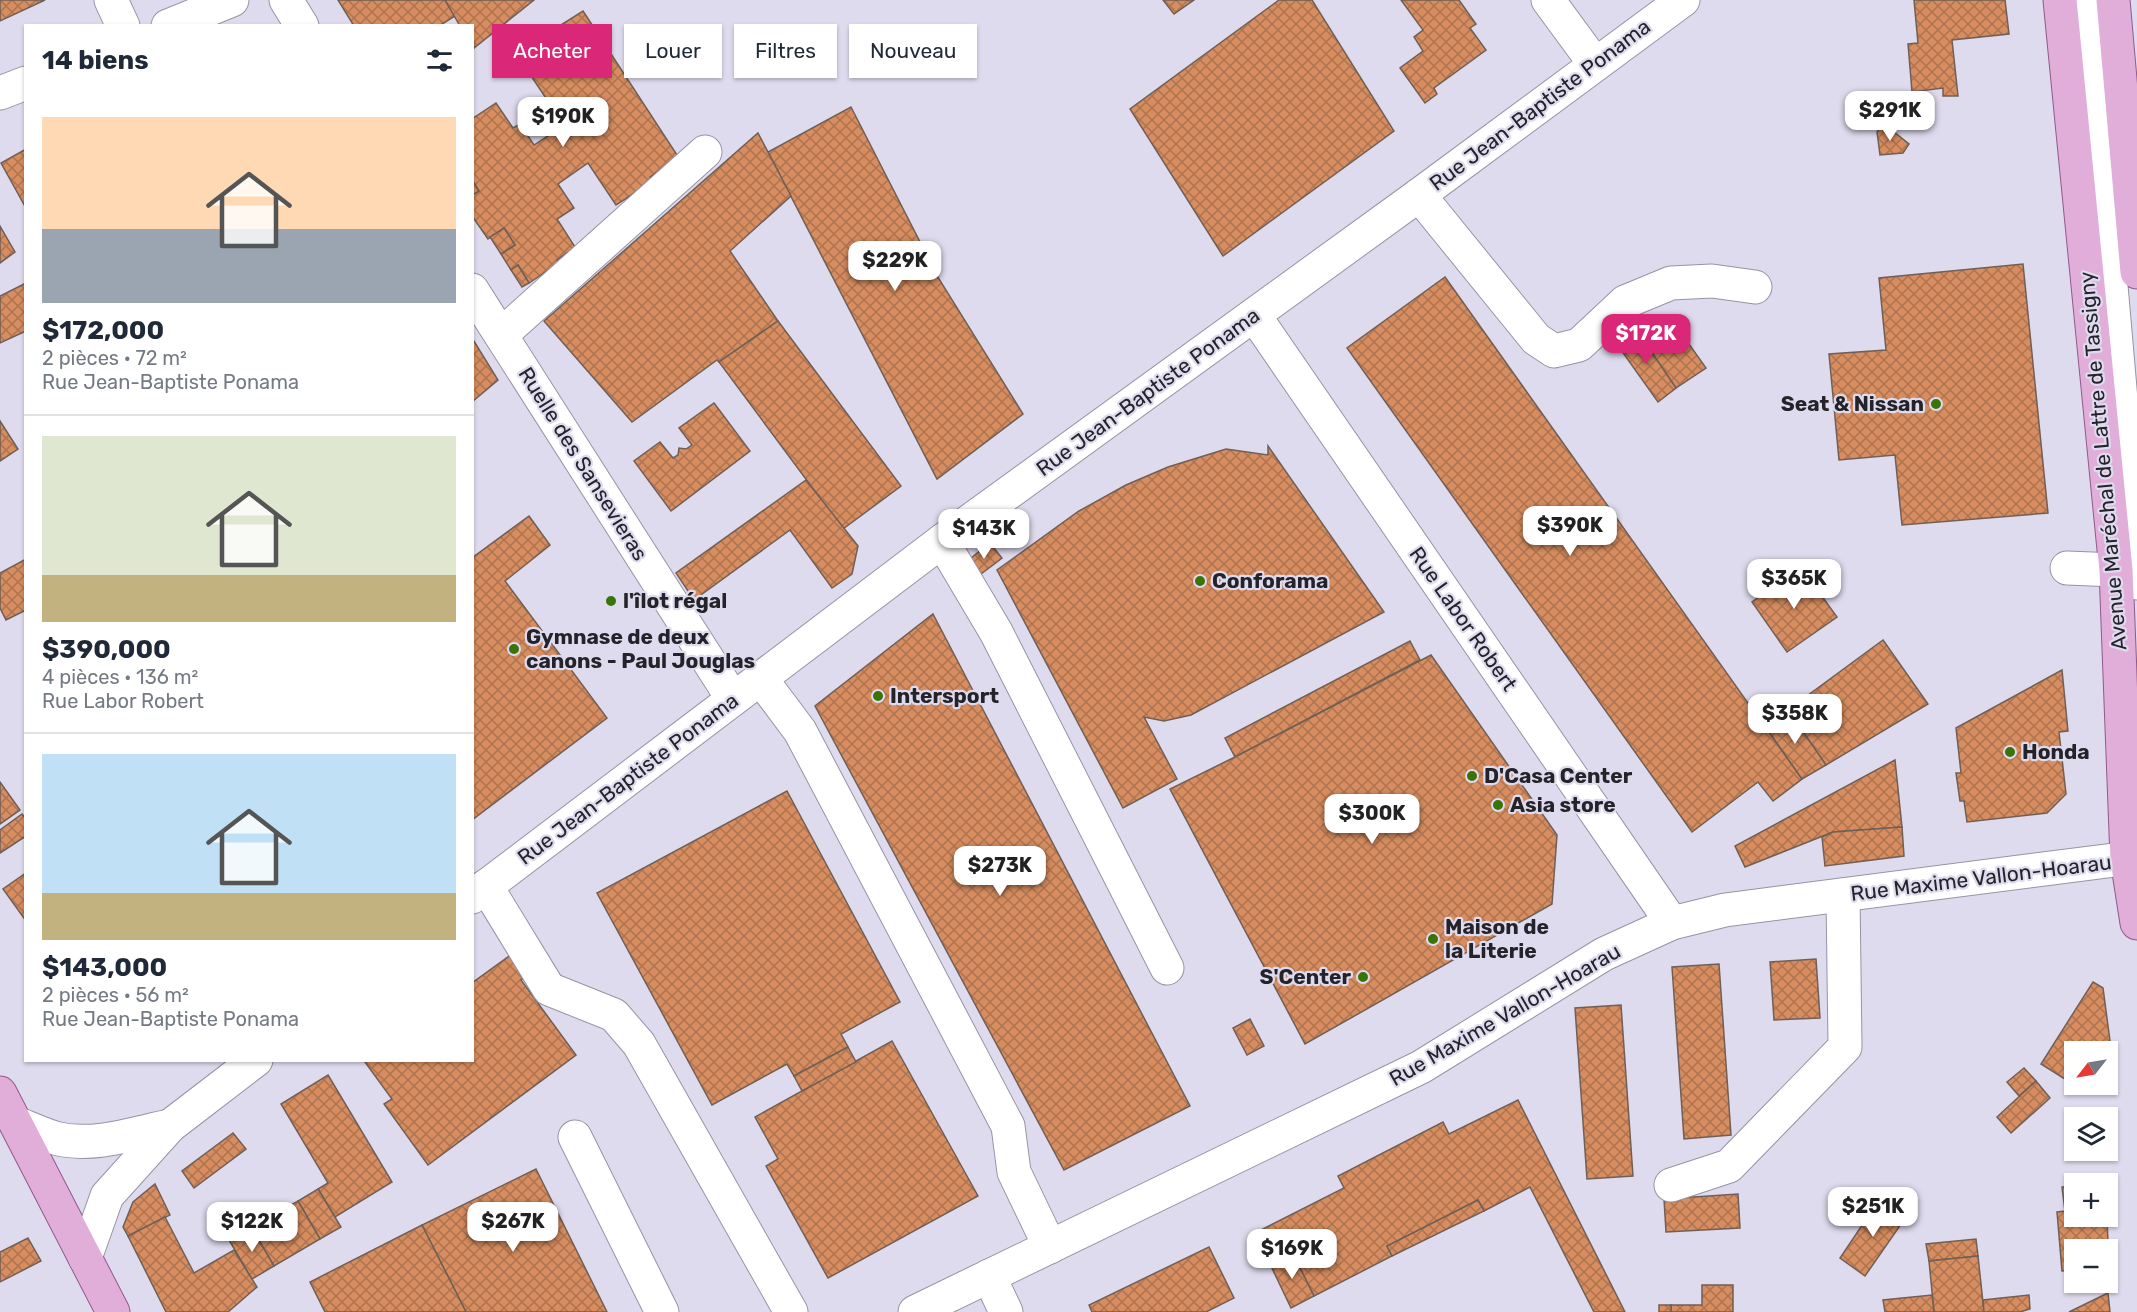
<!DOCTYPE html>
<html lang="fr">
<meta charset="utf-8">
<style>
body{margin:0;font-family:Rubik,sans-serif;background:#f2f2f3;color:#1f2937;height:100vh;display:flex;flex-direction:column;font-size:22px;white-space:nowrap}
*{box-sizing:border-box;margin:0}
p{font-size:20px;color:#747a83}
.icon{flex:none;width:33px;height:33px;fill:none;stroke:currentColor;stroke-width:2;stroke-linecap:round;stroke-linejoin:round}
.map{position:relative;flex:1;overflow:hidden}
.panel{position:absolute;left:24px;top:24px;width:450px;height:1038px;display:flex;flex-direction:column;background:#fff;border-radius:0px;box-shadow:0 2px 4px #0004}
.panel>*{flex:none}
.guide{position:absolute;left:492px;top:24px;width:570px;height:54px;display:flex;gap:12px}
.needle{width:39px;rotate:239deg}
.controls{position:absolute;left:2064px;top:1041px;display:grid;gap:12px}
.controls a{display:grid;place-items:center;width:54px;height:54px;border-radius:0px;background:#fff;box-shadow:0 2px 4px #0004;font-size:30px}
.price{position:absolute;translate:-50% -51px;padding:0 14px;border-radius:12px;background:#fff;color:#222;font-size:20px;line-height:39px;filter:drop-shadow(0 2px 3px #0008)}
.price::after{content:'';position:absolute;left:50%;top:36px;width:18px;height:14px;margin-left:-9px;background:inherit;clip-path:polygon(0 0,100% 0,50% 100%)}
.price.current{background:#db2777;color:#fff}
ul{padding:0;list-style:none}
li{display:grid;align-content:center;gap:12px;height:318px;padding:0 18px}
li+li{border-top:2px solid #e0e1e3}
li span{display:grid;place-items:center;height:186px;border-radius:0px;color:#555}
li>.icon{margin-inline-start:auto}
span .icon{width:108px;height:108px;fill:#fffc;stroke-width:1}
li b{font-size:26px}
h2{display:flex;justify-content:space-between;align-items:center;height:72px;padding:0 18px;font-size:26px}
.pill{padding:0 21px;border-radius:0px;background:#fff;box-shadow:0 2px 4px #0004;font-size:21px;line-height:54px}
.pill.current{background:#db2777;color:#fff}
.map>svg:first-child{display:block}
.building{fill:url(#building-cross-hatch);stroke:#6f5f56;stroke-width:1.5}
.lines{fill:none;stroke-linecap:round;stroke-linejoin:round}
.minor-casing{stroke:#9793a5;stroke-width:35}
.major-casing{stroke:#92598b;stroke-width:35}
.minor{stroke:#fff;stroke-width:33}
.major{stroke:#e1add9;stroke-width:33}
.poi-dot{fill:#387409;stroke:#dfdbee;stroke-width:2}
.labels{text-anchor:middle;stroke-width:4.5;stroke-linejoin:round;paint-order:stroke}
.street-label{font-size:21px;fill:#24232a;stroke:#dfdbee}
.poi-label{font-size:21px;font-weight:bold;fill:#24232a;stroke:#dfdbee;text-anchor:start}
</style>
<div class="map">
<svg width="2137" height="1312" viewBox="0 0 2137 1312">
<defs>
<pattern id="building-cross-hatch" width="8" height="8" patternUnits="userSpaceOnUse" patternTransform="scale(1.5)"><rect width="8" height="8" fill="#d78d5f"/><path d="M0 0l8 8M0 8l8-8" fill="none" stroke="#ae734f"/></pattern>
</defs>
<rect width="100%" height="100%" fill="#dfdbee"/>
<g class="building">
<path d="M0,0h45l-45,21z"/>
<path d="M338,0h107l10,16 -16,10h-85z"/>
<path d="M445,0h89l-60,48 -2,-22h-12z"/>
<path d="M1163,0h31l-20,14z"/>
<path d="M1279,0h33l82,131 -171,125 -93,-147z"/>
<path d="M1401,0h58l17,24 -6,4 16,22 -52,38 3,6 -12,9 -25,-35 23,-17 -9,-14 9,-7z"/>
<path d="M1914,0h91l4,34 -57,6 6,56h-15v-8l-31,4 -4,-48 10,-1z"/>
<path d="M583,11l96,147 -29,19 3,4 -37,24 -28,-42 -30,21 16,24 -17,11 18,28 -18,13 2,3 -30,20 -11,-18 -7,5 -10,-16 14,-9 -11,-17 -16,11 -16,-23v-20l7,-5 -7,-11v-61l24,-16 17,25 7,-4 14,21 30,-20 -43,-64 37,-23 -5,-8z"/>
<path d="M851,107l88,172 84,135 -86,65 -169,-327z"/>
<path d="M1884,124l25,20 -6,9 -23,2 -3,-23z"/>
<path d="M758,133l33,63 -61,55 48,70 -59,41 -2,-2 -85,62 -88,-101z"/>
<path d="M26,149v59l-25,-45z"/>
<path d="M472,180l7,11 -7,4z"/>
<path d="M0,226l15,26 -15,11z"/>
<path d="M504,228l11,17 -14,9 -11,-17z"/>
<path d="M2023,264l25,249 -146,12 -7,-70 -56,5 -10,-106 57,-4 -7,-72z"/>
<path d="M518,265l11,18 -7,4 -11,-17z"/>
<path d="M1445,277l357,502 -29,22 -15,-19 -66,50 -345,-484z"/>
<path d="M26,283v48l-26,12v-47z"/>
<path d="M1672,320l34,48 -30,20 -33,-48z"/>
<path d="M778,321l123,165 -58,43 -124,-167z"/>
<path d="M1636,329l40,59 -18,14 -42,-59z"/>
<path d="M472,338l26,42 -26,22z"/>
<path d="M714,403l36,48 -79,60 -37,-50 26,-19 13,16 5,-3 1,-7 7,1 6,-4 -13,-17z"/>
<path d="M0,421l18,28 -18,12z"/>
<path d="M1268,446l116,166 -193,103 -27,6 -20,-4 33,62 -54,29 -126,-238 82,-59 47,-26 42,-18 58,-18 42,6z"/>
<path d="M806,480l52,66 -6,28 -20,14 -42,-58 -96,70 -18,-27z"/>
<path d="M529,516l21,29 -45,36 102,137 -135,102v-262z"/>
<path d="M990,543l12,15 -25,19 -11,-15z"/>
<path d="M26,559v51l-20,10 -6,-12v-35z"/>
<path d="M1801,567l36,50 -50,35 -35,-50z"/>
<path d="M933,614l257,492 -126,64 -249,-464z"/>
<path d="M1883,640l45,64 -102,61 -38,-55z"/>
<path d="M1410,641l10,19 -185,97 -10,-19z"/>
<path d="M1431,655l126,180 -5,69 -247,140 -135,-255 65,-32z"/>
<path d="M2062,670l6,61 -9,1 7,62 -19,19 -80,9 -3,-21h-4l-4,-28h5l-5,-45z"/>
<path d="M1788,710l38,55 -24,14 -37,-53z"/>
<path d="M1895,760l7,67 -69,5 -88,35 -10,-21z"/>
<path d="M0,782l20,28 -20,14z"/>
<path d="M787,791l113,211 -59,32 7,13 -54,29 -7,-12 -75,41 -115,-212z"/>
<path d="M22,814l4,5v17l-26,17v-23z"/>
<path d="M1902,827l2,29 -79,10 -3,-29 11,-5z"/>
<path d="M26,873v48l-23,-32z"/>
<path d="M512,954l16,21 -7,5 55,75 -148,110 -44,-61 8,-5 -27,-37 2,-2h105v-77z"/>
<path d="M1816,959l4,59 -46,2 -4,-58z"/>
<path d="M1719,964l12,171 -47,4 -12,-172z"/>
<path d="M2093,982l10,6 9,68 -4,7v-11h-34v32h19l-6,9 -46,-29z"/>
<path d="M1621,1005l12,171 -46,3 -12,-171z"/>
<path d="M1250,1019l14,27 -17,9 -14,-27z"/>
<path d="M892,1041l86,155 -150,82 -62,-112 12,-7 -23,-42z"/>
<path d="M848,1047l8,15 -54,29 -8,-15z"/>
<path d="M2024,1068l12,13 -17,15 -12,-14z"/>
<path d="M328,1075l64,107 -57,35 -17,-28 10,-6 -47,-79z"/>
<path d="M2036,1081l14,17 -39,35 -14,-16z"/>
<path d="M1518,1100l107,212h-31l-64,-125 -46,24 -6,-11 -91,46 5,10 -78,40 -22,-44 -22,12 -17,-30 91,-46 -6,-12 105,-54 6,12z"/>
<path d="M233,1133l13,16 -52,39 -12,-17z"/>
<path d="M536,1169l71,143h-141l-44,-87z"/>
<path d="M2109,1182l2,25h-3v-23h-13z"/>
<path d="M155,1184l15,31 -42,21 -5,-9 10,-25z"/>
<path d="M2074,1185v31h33l1,28 6,-1 2,24h-8v-17h-34v20l-12,1 -5,-59 8,-1 -3,-24z"/>
<path d="M318,1189l23,38 -21,12 -22,-38z"/>
<path d="M1738,1194l2,34 -74,4 -2,-33z"/>
<path d="M1478,1200l6,11 -92,45 -5,-10z"/>
<path d="M1879,1200l27,17 -41,59 -25,-18z"/>
<path d="M298,1201l22,38 -46,27 -23,-39z"/>
<path d="M165,1217l29,56 40,-23 23,37 -29,25h-62l-38,-76z"/>
<path d="M422,1225l44,87h-141l-15,-30z"/>
<path d="M251,1227l23,39 -22,13 -23,-39z"/>
<path d="M28,1238l13,23 -41,21v-30z"/>
<path d="M1976,1239l2,17 -49,5 -3,-17z"/>
<path d="M1209,1247l25,51 -28,14h-114l-3,-7z"/>
<path d="M1292,1252l22,44 -23,12 -21,-44z"/>
<path d="M1978,1256l6,56h-50l-5,-51z"/>
<path d="M1702,1285h31v27h-62v-7h31z"/>
<path d="M2108,1293l2,19h-41z"/>
<path d="M1932,1295l2,17h-49l-2,-12z"/>
<path d="M2029,1295l1,14 -10,3h-36l-1,-12z"/>
<rect x="1659" y="1305" width="12" height="7"/>
</g>
<g class="lines">
<g class="minor-casing">
<g id="minor">
<path d="M111,0l12,26"/>
<path d="M286,0l16,26"/>
<path d="M1548,0l47,64"/>
<path d="M2086,0l51,583"/>
<path d="M168,26l64,-26"/>
<path d="M0,93l26,-10"/>
<path d="M1419,195l117,144 18,12 25,-6 46,-43 46,-19 41,-2 43,6"/>
<path d="M472,290l261,409"/>
<path d="M1254,315l418,608"/>
<path d="M501,335l204,-183"/>
<path d="M942,541l54,91 171,336"/>
<path d="M2067,568l49,2"/>
<path d="M761,679l39,52 208,395 6,46 36,75"/>
<path d="M486,886l63,103 65,26 25,29 152,268"/>
<path d="M472,897l470,-356 477,-346 264,-195"/>
<path d="M16,1123c14,5 29,13 43,16 36,8 76,-6 111,-13"/>
<path d="M575,1137l87,175"/>
<path d="M1671,1185l58,-19 116,-119 -2,-152"/>
<path d="M85,1258l22,-62 63,-70 86,-66"/>
<path d="M989,1276l17,36"/>
<path d="M915,1312l506,-245 183,-113 68,-31 53,-13 412,-53"/>
</g>
</g>
<g class="major-casing">
<g id="major">
<path d="M2060,0l56,570 11,289 10,64"/>
<path d="M2113,0l24,272"/>
<path d="M0,1093l113,219"/>
</g>
</g>
<use href="#minor" class="minor"/>
<use href="#major" class="major"/>
</g>
<g class="poi-dot">
<circle cx="1936" cy="404" r="6"/>
<circle cx="1200" cy="581" r="6"/>
<circle cx="611" cy="601" r="6"/>
<circle cx="514" cy="649" r="6"/>
<circle cx="878" cy="696" r="6"/>
<circle cx="2010" cy="752" r="6"/>
<circle cx="1472" cy="776" r="6"/>
<circle cx="1498" cy="805" r="6"/>
<circle cx="1433" cy="939" r="6"/>
<circle cx="1363" cy="977" r="6"/>
</g>
<g class="labels">
<g class="street-label">
<text transform="translate(1540 105) rotate(-37)" y="7">Rue Jean-Baptiste Ponama</text>
<text transform="translate(1148 392) rotate(-36)" y="7">Rue Jean-Baptiste Ponama</text>
<text transform="translate(2103 461) rotate(-95)" y="7">Avenue Maréchal de Lattre de Tassigny</text>
<text transform="translate(583 464) rotate(58)" y="7">Ruelle des Sansevieras</text>
<text transform="translate(1463 619) rotate(55)" y="7">Rue Labor Robert</text>
<text transform="translate(628 779) rotate(-37)" y="7">Rue Jean-Baptiste Ponama</text>
<text transform="translate(1981 878) rotate(-7)" y="7">Rue Maxime Vallon-Hoarau</text>
<text transform="translate(1505 1015) rotate(-30)" y="7">Rue Maxime Vallon-Hoarau</text>
</g>
<g class="poi-label">
<text x="1924" y="411" text-anchor="end">Seat &amp; Nissan</text>
<text x="1212" y="588">Conforama</text>
<text x="623" y="608">l'îlot régal</text>
<text x="526" y="644">Gymnase de deux<tspan x="526" dy="24">canons - Paul Jouglas</tspan></text>
<text x="890" y="703">Intersport</text>
<text x="2022" y="759">Honda</text>
<text x="1484" y="783">D'Casa Center</text>
<text x="1510" y="812">Asia store</text>
<text x="1445" y="934">Maison de<tspan x="1445" dy="24">la Literie</tspan></text>
<text x="1351" y="984" text-anchor="end">S'Center</text>
</g>
</g>
</svg>
<div class="controls">
<a><svg class="needle" viewBox="-14 -14 28 28"><path d="M0-13l5 13h-10z" fill="#e53935"/><path d="M0 13l5-13h-10z" fill="#747a83"/></svg></a>
<a><svg class="icon" aria-label="layers" viewBox="0 0 24 24"><path d="M12 4l9 5-9 5-9-5zM3 14l9 5 9-5"/></svg></a>
<a>+</a>
<a>−</a>
</div>
<b class="price" style="left:1890px;top:142px">$291K</b>
<b class="price" style="left:563px;top:148px">$190K</b>
<b class="price" style="left:895px;top:292px">$229K</b>
<b class="price current" style="left:1646px;top:365px">$172K</b>
<b class="price" style="left:1570px;top:557px">$390K</b>
<b class="price" style="left:984px;top:560px">$143K</b>
<b class="price" style="left:1794px;top:610px">$365K</b>
<b class="price" style="left:1795px;top:745px">$358K</b>
<b class="price" style="left:1372px;top:845px">$300K</b>
<b class="price" style="left:1000px;top:897px">$273K</b>
<b class="price" style="left:1873px;top:1238px">$251K</b>
<b class="price" style="left:252px;top:1253px">$122K</b>
<b class="price" style="left:513px;top:1253px">$267K</b>
<b class="price" style="left:1292px;top:1280px">$169K</b>
<div class="guide">
<a class="pill current">Acheter</a>
<a class="pill">Louer</a>
<a class="pill">Filtres</a>
<a class="pill">Nouveau</a>
</div>
<section class="panel">
<h2>14 biens<svg class="icon" aria-label="filters" viewBox="0 0 24 24"><path d="M4 7h16M4 17h16"/><circle cx="9" cy="7" r="2"/><circle cx="15" cy="17" r="2"/></svg></h2>
<ul>
<li><span style="background:linear-gradient(#ffd9b3 60%,#9aa5b1 0)"><svg class="icon" aria-label="home" viewBox="0 0 24 24"><path d="M3 11l9-7 9 7M6 9v11h12V9"/></svg></span><div><b>$172,000</b><p>2 pièces · 72 m²</p><p>Rue Jean-Baptiste Ponama</p></div></li>
<li><span style="background:linear-gradient(#dfe7d0 75%,#c2b280 0)"><svg class="icon" aria-label="home" viewBox="0 0 24 24"><path d="M3 11l9-7 9 7M6 9v11h12V9"/></svg></span><div><b>$390,000</b><p>4 pièces · 136 m²</p><p>Rue Labor Robert</p></div></li>
<li><span style="background:linear-gradient(#bfe0f5 75%,#c2b280 0)"><svg class="icon" aria-label="home" viewBox="0 0 24 24"><path d="M3 11l9-7 9 7M6 9v11h12V9"/></svg></span><div><b>$143,000</b><p>2 pièces · 56 m²</p><p>Rue Jean-Baptiste Ponama</p></div></li>
</ul>
</section>
</div>
